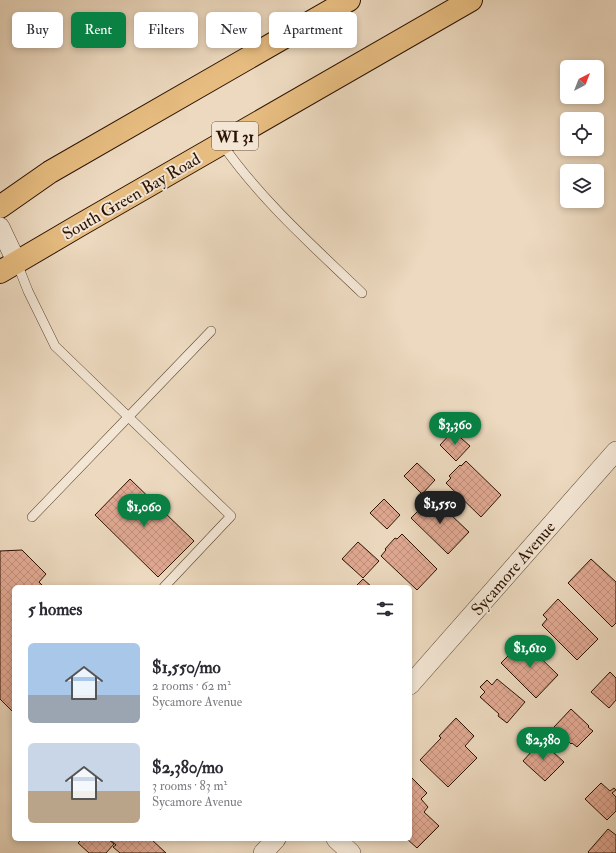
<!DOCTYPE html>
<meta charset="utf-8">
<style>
body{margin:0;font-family:"IM FELL Double Pica",serif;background:#f7f7f7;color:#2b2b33;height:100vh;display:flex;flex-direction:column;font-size:15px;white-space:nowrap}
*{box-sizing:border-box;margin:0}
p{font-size:13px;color:#7c7c81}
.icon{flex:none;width:22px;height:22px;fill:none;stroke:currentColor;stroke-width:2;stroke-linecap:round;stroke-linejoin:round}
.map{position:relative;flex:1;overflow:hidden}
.drawer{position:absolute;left:12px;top:585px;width:400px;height:256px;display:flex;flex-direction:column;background:#fff;border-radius:6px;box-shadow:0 2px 6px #0003}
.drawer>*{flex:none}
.hud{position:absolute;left:12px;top:12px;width:400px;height:36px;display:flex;gap:8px}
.needle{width:26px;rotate:42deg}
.tools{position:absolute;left:560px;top:60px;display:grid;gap:8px}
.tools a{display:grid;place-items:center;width:44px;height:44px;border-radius:6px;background:#fff;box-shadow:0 2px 6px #0003;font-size:20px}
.price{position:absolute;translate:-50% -34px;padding:0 9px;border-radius:14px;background:#0b8043;color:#fff;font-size:13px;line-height:26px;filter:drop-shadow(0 1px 2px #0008)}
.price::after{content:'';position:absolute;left:50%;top:24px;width:12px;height:9px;margin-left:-6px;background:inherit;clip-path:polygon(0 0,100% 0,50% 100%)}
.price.on{background:#222;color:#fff}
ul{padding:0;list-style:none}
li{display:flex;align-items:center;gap:12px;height:100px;padding:0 16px}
li span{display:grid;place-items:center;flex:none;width:112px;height:80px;border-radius:6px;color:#555}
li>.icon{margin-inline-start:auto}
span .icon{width:48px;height:48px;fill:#fffc;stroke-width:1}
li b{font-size:17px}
h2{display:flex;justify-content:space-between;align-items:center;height:48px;padding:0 16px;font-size:17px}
.chip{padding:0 14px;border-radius:6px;background:#fff;box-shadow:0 2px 6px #0003;font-size:14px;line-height:36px}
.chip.on{background:#0b8043;color:#fff}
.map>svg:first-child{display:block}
.building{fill:url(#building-cross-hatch);stroke:#2c1200}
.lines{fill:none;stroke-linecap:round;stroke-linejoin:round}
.lane-casing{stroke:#5c4430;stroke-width:10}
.street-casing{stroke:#5c4430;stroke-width:20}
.primary-casing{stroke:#2c1200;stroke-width:24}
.lane{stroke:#f3e6d5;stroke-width:9}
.street{stroke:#f3e6d5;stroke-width:19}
.primary{stroke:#e6bc80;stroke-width:22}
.labels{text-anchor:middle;stroke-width:4;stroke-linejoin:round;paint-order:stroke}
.shield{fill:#f3e6d5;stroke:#685240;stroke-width:1}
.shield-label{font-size:16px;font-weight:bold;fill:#2c1200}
.street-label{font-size:17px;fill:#2c1200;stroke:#f3e6d5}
</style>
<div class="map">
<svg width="616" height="853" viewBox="0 0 616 853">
<defs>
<pattern id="building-cross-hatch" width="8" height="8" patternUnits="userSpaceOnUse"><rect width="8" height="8" fill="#e1a993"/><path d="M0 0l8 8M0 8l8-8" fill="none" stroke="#c1907d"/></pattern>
</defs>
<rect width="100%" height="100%" fill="#ecd9bf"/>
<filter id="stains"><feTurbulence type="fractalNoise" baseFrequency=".005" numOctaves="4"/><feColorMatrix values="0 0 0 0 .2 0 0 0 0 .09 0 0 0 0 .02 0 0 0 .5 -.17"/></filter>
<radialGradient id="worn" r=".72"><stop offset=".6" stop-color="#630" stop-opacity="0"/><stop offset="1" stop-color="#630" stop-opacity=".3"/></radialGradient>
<g class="building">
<path d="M453,431l17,15 -14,15 -16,-16z"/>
<path d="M466,461l35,34 -20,22 -35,-34 5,-5 -2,-2 11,-11 1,1z"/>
<path d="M417,463l18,17 -13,14 -18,-18z"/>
<path d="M130,479l64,62 -36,36 -63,-62z"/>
<path d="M432,497l37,35 -21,22 -37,-36z"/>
<path d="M384,499l16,16 -13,14 -17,-16z"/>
<path d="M402,534l35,35 -20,21 -36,-34 5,-6 -1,-1 10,-11 2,1z"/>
<path d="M358,542l21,19 -16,17 -21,-19z"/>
<path d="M22,550l24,24 -7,8 5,5h-30v126l-14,-14v-148z"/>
<path d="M591,559l25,23v41l-4,4 -44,-44z"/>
<path d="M363,579l9,8h-17z"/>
<path d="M558,599l40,40 -21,21 -35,-35 5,-6 -4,-4z"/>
<path d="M523,641l35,34 -22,23 -35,-35z"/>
<path d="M610,672l6,6v22l-7,8 -18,-16z"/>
<path d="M497,679l28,23 -18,21 -9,-7 1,-2 -19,-17 5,-5 -5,-5 7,-7 5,5z"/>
<path d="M571,709l18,17 -1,1 5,4 -16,16 -5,-4 -1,1 -17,-17z"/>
<path d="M456,718l18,18 -9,10 12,12 -29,29 -28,-27 21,-22 -2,-2z"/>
<path d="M541,741l23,21 -19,19 -22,-20z"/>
<path d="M410,776l17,17 -6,6 7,8 -4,5 15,14 -22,22 -10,-9h3z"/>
<path d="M601,783l9,8 4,-3 2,2 -4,3 4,4v14l-9,9 -22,-21z"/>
<path d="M608,829l8,6v18h-27l-1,-1z"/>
<path d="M82,839h26l6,5 -8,9h-17l-11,-10z"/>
<path d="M109,839h42l15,14h-46l-7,-6 3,-2z"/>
</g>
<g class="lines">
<g class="lane-casing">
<g id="lane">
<path d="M222,144c39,56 91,102 140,149"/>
<path d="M17,263l11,28 27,55 176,170 -67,71"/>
<path d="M32,517l179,-186"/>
</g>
</g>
<g class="street-casing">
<g id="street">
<path d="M0,227l17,36"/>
<path d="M410,685l206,-234"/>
<path d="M336,839l15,14"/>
<path d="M263,853l13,-14"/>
</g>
</g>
<g class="primary-casing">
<g id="primary">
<path d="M0,207l50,-35 299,-172"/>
<path d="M0,272l80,-47 391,-225"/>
</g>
</g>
<use href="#lane" class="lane"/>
<use href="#street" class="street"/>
<use href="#primary" class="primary"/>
</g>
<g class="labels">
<rect class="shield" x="212" y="122" width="46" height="28" rx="3"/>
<g class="shield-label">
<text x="235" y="142">WI 31</text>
</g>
<g class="street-label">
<text transform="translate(131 196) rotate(-30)" y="6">South Green Bay Road</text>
<text transform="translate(513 568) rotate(-49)" y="6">Sycamore Avenue</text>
</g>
</g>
<rect width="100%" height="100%" filter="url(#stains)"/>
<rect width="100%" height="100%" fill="url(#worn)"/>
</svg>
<div class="tools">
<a><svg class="needle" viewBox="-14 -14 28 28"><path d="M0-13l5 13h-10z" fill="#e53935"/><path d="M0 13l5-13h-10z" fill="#7c7c81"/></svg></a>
<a><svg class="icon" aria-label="locate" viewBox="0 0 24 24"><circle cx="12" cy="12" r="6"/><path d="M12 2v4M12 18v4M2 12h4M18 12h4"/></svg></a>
<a><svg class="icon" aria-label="layers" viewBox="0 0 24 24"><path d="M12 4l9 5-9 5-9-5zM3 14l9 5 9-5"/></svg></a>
</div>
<b class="price" style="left:455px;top:446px">$3,360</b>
<b class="price on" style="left:440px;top:525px">$1,550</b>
<b class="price" style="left:144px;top:528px">$1,060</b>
<b class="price" style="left:530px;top:669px">$1,610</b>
<b class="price" style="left:543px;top:761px">$2,380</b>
<div class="hud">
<a class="chip">Buy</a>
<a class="chip on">Rent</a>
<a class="chip">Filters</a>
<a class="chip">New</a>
<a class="chip">Apartment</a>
</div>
<section class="drawer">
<h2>5 homes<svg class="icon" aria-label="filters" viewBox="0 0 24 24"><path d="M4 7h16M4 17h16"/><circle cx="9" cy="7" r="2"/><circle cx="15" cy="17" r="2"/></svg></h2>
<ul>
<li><span style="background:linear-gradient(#a9c7e8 65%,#9aa5b1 0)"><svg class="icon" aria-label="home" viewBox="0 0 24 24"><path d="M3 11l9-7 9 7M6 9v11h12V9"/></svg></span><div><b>$1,550/mo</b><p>2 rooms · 62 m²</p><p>Sycamore Avenue</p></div></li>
<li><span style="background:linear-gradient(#c9d6e8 60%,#b9a48a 0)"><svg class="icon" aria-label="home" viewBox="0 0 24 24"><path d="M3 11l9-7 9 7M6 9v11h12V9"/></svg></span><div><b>$2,380/mo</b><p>3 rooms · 83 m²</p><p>Sycamore Avenue</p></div></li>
</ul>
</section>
</div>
